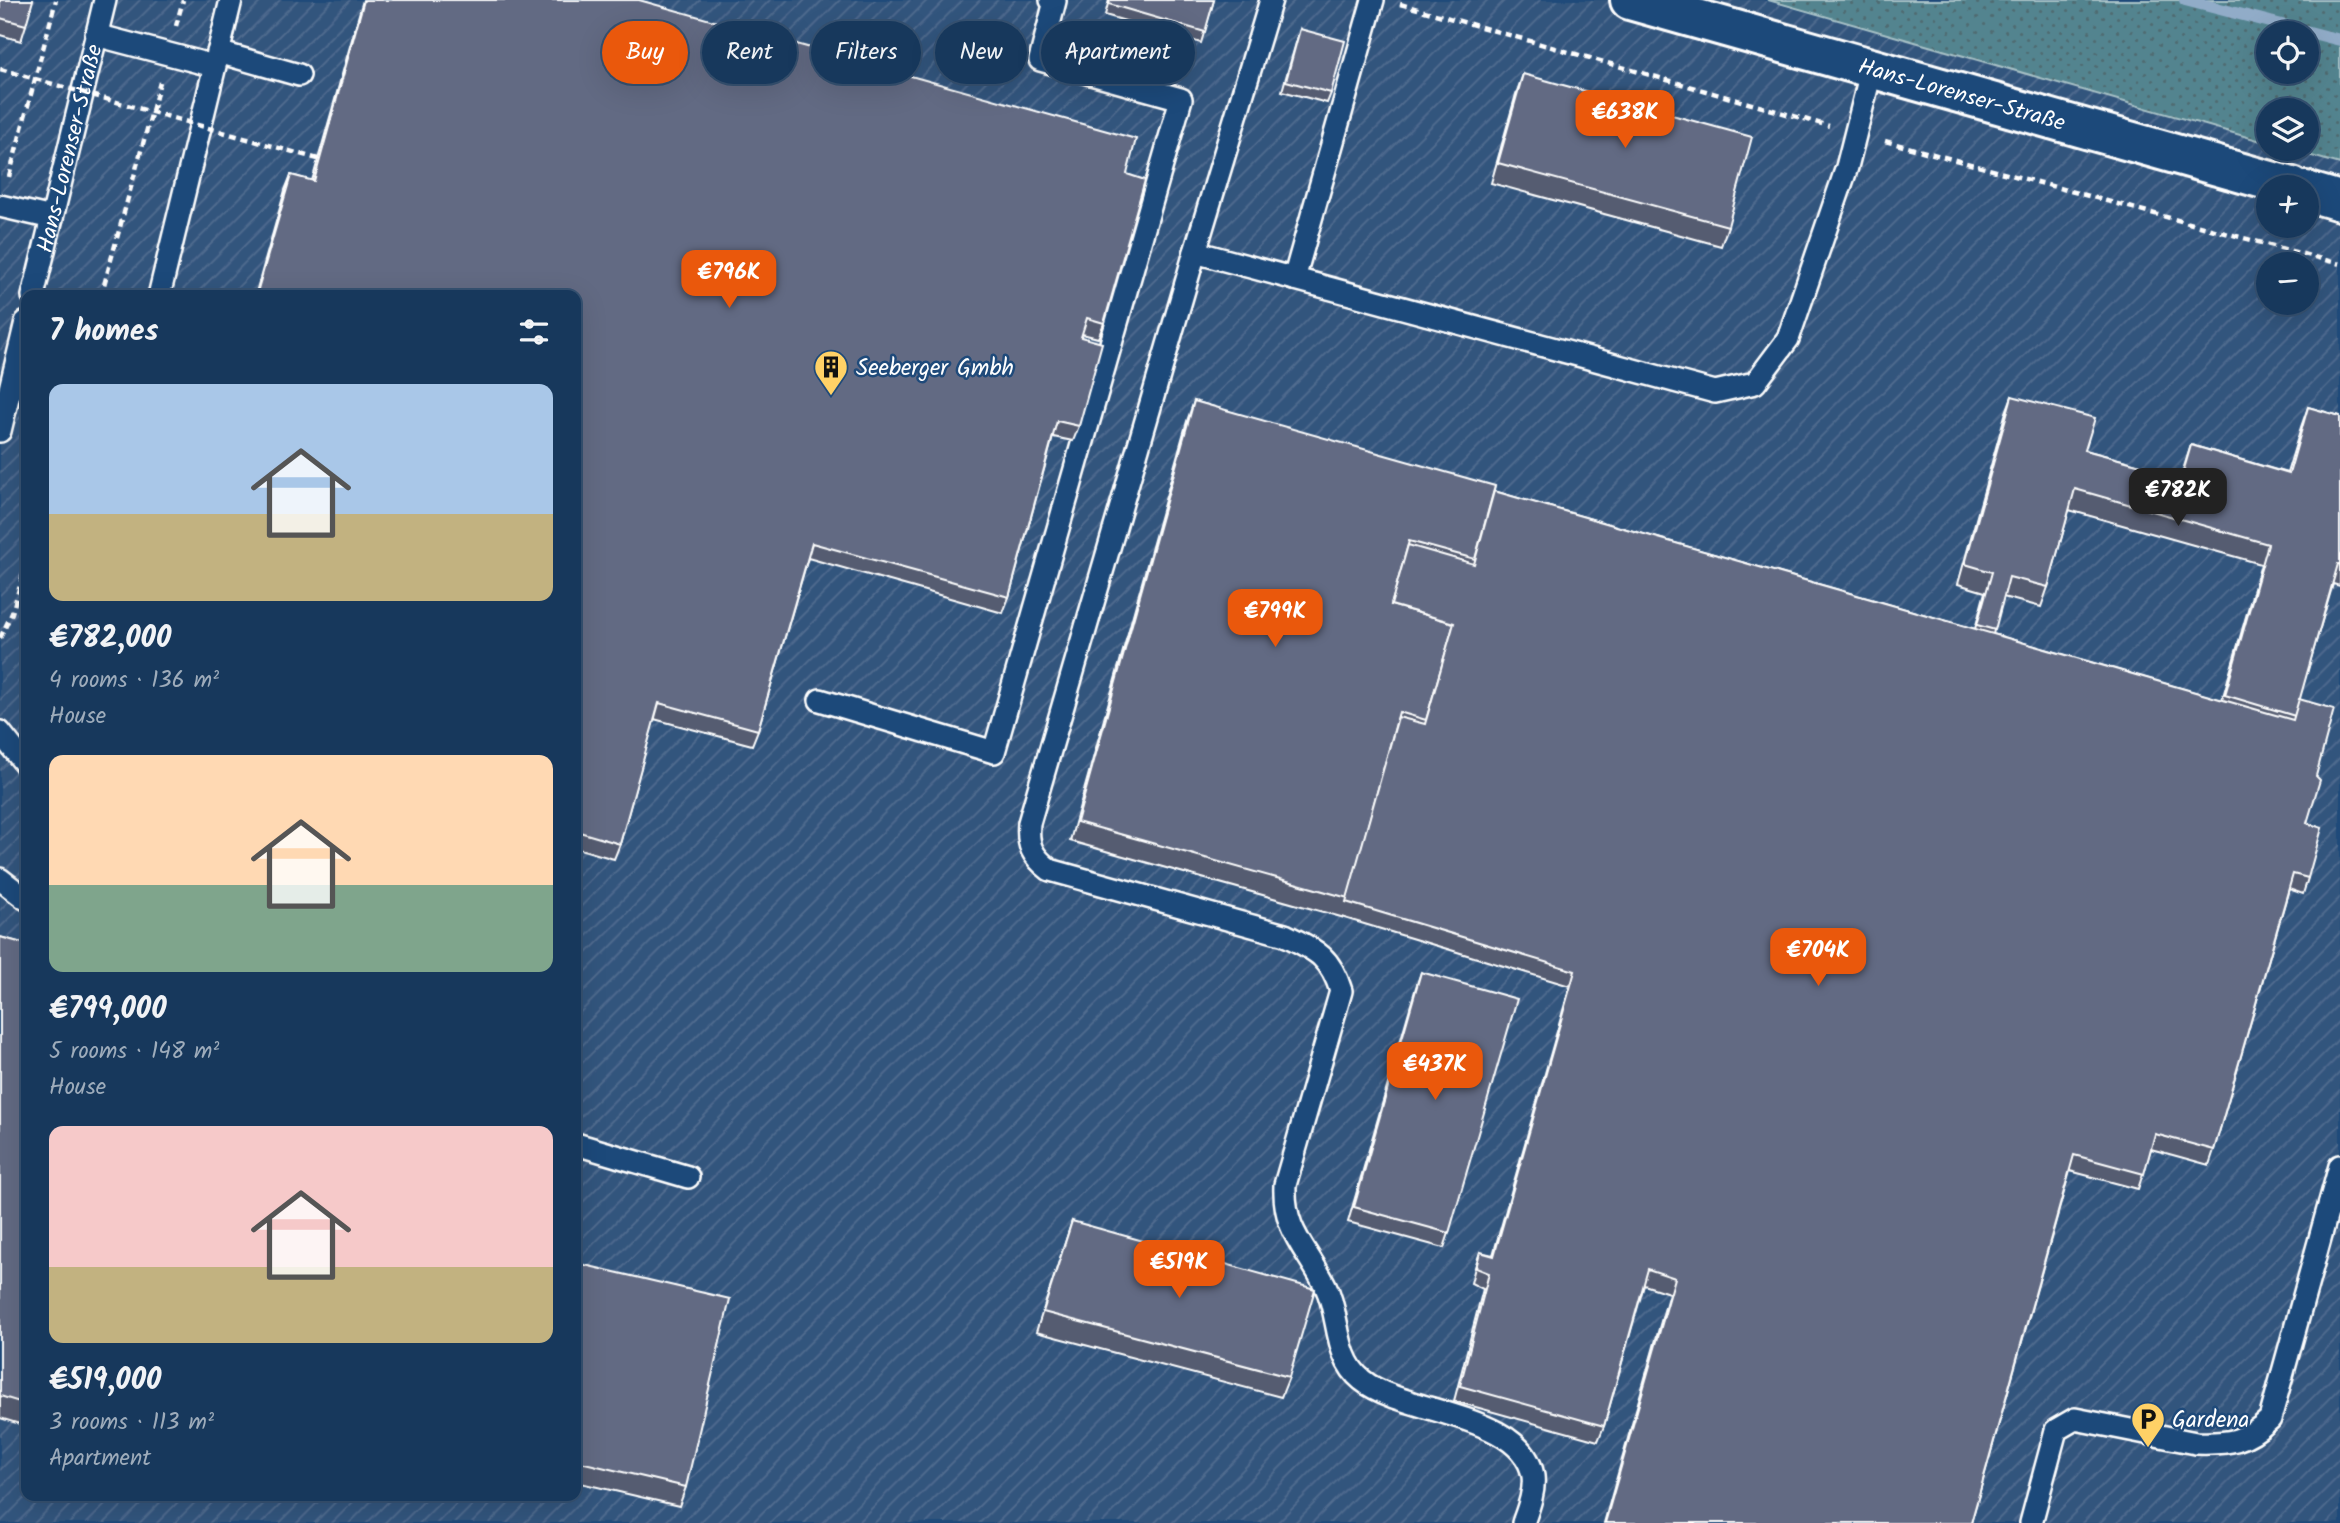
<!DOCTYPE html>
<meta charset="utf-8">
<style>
body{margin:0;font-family:Kalam,sans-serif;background:#203f62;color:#f1f3f6;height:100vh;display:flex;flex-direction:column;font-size:26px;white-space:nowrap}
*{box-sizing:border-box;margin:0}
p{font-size:23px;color:#9eacbb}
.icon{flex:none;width:38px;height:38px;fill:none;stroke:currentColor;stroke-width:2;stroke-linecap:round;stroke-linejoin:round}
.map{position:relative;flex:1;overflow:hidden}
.details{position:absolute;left:21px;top:290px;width:560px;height:1211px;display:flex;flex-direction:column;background:#17385c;border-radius:14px;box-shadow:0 7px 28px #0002,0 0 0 2px #365272}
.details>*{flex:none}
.guide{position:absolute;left:602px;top:21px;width:665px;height:63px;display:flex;gap:14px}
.tools{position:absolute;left:2256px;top:21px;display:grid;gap:14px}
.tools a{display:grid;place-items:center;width:63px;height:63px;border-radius:50%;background:#17385c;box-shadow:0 7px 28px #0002,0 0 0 2px #365272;font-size:35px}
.price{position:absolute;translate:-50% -60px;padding:0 16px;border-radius:14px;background:#ea580c;color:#fff;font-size:23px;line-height:46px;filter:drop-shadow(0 2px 4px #0008)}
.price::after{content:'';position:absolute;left:50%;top:42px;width:21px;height:16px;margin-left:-10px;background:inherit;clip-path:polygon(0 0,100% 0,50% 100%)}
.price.active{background:#222;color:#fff}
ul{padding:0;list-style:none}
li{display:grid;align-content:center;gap:14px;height:371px;padding:0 28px}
li span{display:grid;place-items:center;height:217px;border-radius:14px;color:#555}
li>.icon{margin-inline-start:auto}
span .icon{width:126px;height:126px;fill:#fffc;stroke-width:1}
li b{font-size:30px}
h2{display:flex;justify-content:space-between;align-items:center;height:84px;padding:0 28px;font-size:30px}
.chip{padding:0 24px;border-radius:32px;background:#17385c;box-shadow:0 7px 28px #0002,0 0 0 2px #365272;font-size:24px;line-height:63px}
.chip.active{background:#ea580c;color:#fff}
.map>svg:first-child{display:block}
.industrial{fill:url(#industrial-furrows);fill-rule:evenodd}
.park{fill:url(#park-dots);stroke:#a9c2c7;stroke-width:2;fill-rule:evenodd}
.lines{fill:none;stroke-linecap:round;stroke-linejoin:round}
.stream{stroke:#91acc8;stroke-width:12}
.lane-casing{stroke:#fff;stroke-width:26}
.secondary-casing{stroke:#fff;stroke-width:44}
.path{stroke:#fff;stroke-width:4.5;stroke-dasharray:7 5;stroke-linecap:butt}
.lane{stroke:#1f4a7a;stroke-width:21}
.secondary{stroke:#1f4a7a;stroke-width:38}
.path-bridge{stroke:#fff;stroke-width:4.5;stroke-dasharray:7 5;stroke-linecap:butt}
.wall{fill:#545c71;stroke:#fff;stroke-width:2;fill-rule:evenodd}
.building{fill:#626b83;stroke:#fff;stroke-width:2}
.labels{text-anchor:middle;stroke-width:5;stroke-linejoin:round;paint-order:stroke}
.street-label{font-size:23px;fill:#fff;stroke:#1f4a7a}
.poi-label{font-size:23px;fill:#fff;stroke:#1f4a7a;text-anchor:start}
</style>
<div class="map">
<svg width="2340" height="1523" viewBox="0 0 2340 1523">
<defs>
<pattern id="industrial-furrows" width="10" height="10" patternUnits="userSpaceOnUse" patternTransform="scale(1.75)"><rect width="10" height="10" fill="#33547d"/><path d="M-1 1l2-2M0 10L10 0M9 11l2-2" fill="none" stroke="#526e90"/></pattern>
<pattern id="park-dots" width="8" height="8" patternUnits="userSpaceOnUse" patternTransform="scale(1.75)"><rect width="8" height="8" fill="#53848f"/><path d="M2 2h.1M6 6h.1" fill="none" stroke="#506b71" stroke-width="1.8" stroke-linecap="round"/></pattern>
</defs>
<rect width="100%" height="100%" fill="#1f4a7a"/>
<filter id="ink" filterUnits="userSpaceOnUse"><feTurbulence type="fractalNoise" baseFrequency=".0143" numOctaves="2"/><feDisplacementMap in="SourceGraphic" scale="14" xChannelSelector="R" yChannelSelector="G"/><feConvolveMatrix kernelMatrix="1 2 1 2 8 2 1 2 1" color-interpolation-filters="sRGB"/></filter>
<g filter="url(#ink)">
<path class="industrial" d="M0,0h1762l506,142v7h25l47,13v1361h-2340zM2268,187h38v39h-38zM2268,264h38v39h-38zM26,296h550v1200h-550z"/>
<path class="park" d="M1768,0h572v164l-53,-15h19v-39h-38v33zM2268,33h38v39h-38z"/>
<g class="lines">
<path class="stream" d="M2185,0l155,40"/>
<g class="lane-casing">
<g id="lane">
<path d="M96,35l118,31"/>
<path d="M218,52l81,23"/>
<path d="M0,206l52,12"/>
<path d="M1195,252l76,-252"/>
<path d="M1294,279l79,-279"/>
<path id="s1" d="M33,296l72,-296"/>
<path d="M159,296l72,-296"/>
<path d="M0,431l26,-109"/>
<path d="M820,700l174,52 187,-653 -141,-39 15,-59 -4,-1"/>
<path d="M0,732l26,33"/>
<path d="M0,879l26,20"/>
<path d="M576,1144l112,33"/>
<path d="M1523,1523c5,-14 12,-32 10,-47 -10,-63 -130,-62 -171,-96 -28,-22 -22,-65 -36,-93 -19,-39 -43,-55 -41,-102l56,-194c-11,-35 -24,-40 -56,-56l-235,-65c-18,-14 -23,-24 -21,-47l166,-571 520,140 40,-9 33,-44 59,-172 25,-99"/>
<path d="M2031,1523l25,-93 19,-11 121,24c33,1 50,-1 74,-24l70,-253"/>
</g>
</g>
<g class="secondary-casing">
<g id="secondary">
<path id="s2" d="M1630,0l662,187"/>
<path d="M2306,191l34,10"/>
</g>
</g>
<g class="path">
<path d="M1400,4l429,122"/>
<path d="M176,26l7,-26"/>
<path d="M1885,141l455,123"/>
<path d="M9,177l47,-177"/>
<path d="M101,296l59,-214"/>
<path d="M0,638l12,-25 14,-49"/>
</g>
<use href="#lane" class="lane"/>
<use href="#secondary" class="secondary"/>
<path class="path-bridge" d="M0,69l318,90"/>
</g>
<g class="wall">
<path d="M0,0l26,25 -5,16 -21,-6z"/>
<path d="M363,0h276l488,174 -23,149 -6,15 -16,-4 -1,3 -2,89 -6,15 -20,-4 -44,160 -6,16 -195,-55 -50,172 -6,15 -98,-26 -34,125 -6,15 -38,-11v-552h-321l30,-106 6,-15 21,6z"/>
<path d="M1109,0h105l-13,43 -96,-28z"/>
<path d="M1300,29l31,64 -4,10 -45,-12z"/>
<path d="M1523,74l205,152 -7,20 -230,-63 25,-89z"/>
<path d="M2012,396l73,54 96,26 10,-31 96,28 14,-46 7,-20 32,9v170l-7,-2 -34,115 17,77 -9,47 1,55 -5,16 -14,-5 -75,261 -5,15 -58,-16 -13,40 -68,-18 -99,352h-367l65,-230 -25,-8 -40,141 -6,15 -144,-40 29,-112 -12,-6 4,-16 5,-15 13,3 77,-269 -229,-69 -271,-76 117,-420 7,-20 300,90 481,138 10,-37 -27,-8 47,-169zM2069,510l192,54 -39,136 -229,-66 10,-37 38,10 7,-20z"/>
<path d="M0,937l26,7v473l-3,8 -23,-7z"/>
<path d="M1421,972l28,261 -5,15 -96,-26 68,-235z"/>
<path d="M1072,1221l217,156 -8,20 -245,-65z"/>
<path d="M576,1263l110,224 -7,19 -103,-24z"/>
</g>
<g class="building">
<path d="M0,0h33l-7,25 -26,-7z"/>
<path d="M364,0h275l497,139 -9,35 18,6 -41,143 -17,-5 -6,19 21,6 -23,83 -22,-5 -48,176 -197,-54 -54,187 -99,-27 -39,141 -44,-13v-535h-320l35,-121 23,6z"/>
<path d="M1110,0h104l-9,32 -96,-28z"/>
<path d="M1300,29l45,12 -14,52 -45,-12z"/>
<path d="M1523,74l229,63 -24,89 -230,-63z"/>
<path d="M2012,396l83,22 -10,32 97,26 9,-31 98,29 19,-67 32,9v148h-2l-43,152 -70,-21 43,-151 -193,-55 -27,98 -39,-10 -14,53 -18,-5 15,-53 -27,-8z"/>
<path d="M1194,401l301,85 -20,73 -66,-18 -18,64 63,18 -28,97 -27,-8 -51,186 -271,-76z"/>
<path d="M1494,491l799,229 6,-21 35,10 -18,67 4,4 -13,43 15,5 -14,50 -15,-4 -79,276 -59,-16 -11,40 -70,-19 -103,368h-366l70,-245 -27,-9 -44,157 -144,-40 29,-113 -13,-5 4,-16 14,4 81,-285 -229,-69 52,-185 27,7 29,-101 -63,-18 17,-60 66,19z"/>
<path d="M0,937l26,7v460l-26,-8z"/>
<path d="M1421,972l96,27 -68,234 -95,-26z"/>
<path d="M1072,1221l243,68 -26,88 -246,-65z"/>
<path d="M576,1263l154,36 -44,188 -110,-26z"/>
</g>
</g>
<defs>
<g id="building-pin" transform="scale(1.75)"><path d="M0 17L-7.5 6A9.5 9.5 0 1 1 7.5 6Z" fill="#ffd166" stroke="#1f4a7a"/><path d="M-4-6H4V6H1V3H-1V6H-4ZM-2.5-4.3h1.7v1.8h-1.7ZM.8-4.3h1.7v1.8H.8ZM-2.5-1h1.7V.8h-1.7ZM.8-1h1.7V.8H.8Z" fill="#111"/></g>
<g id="parking-pin" transform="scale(1.75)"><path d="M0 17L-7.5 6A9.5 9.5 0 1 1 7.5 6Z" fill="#ffd166" stroke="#1f4a7a"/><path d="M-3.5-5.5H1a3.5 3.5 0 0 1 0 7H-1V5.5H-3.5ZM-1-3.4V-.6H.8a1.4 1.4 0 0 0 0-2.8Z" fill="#111"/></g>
</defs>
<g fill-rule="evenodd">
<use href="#building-pin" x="831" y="367"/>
<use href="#parking-pin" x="2148" y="1419"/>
</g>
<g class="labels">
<g class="street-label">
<text dy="8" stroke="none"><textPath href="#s2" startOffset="345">Hans-Lorenser-Straße</textPath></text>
<text dy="8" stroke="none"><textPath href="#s1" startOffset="152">Hans-Lorenser-Straße</textPath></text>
</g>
<g class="poi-label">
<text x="856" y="375">Seeberger Gmbh</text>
<text x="2172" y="1427">Gardena</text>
</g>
</g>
</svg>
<div class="tools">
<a><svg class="icon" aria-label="locate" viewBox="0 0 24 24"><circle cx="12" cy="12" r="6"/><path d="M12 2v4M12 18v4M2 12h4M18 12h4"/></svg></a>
<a><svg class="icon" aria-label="layers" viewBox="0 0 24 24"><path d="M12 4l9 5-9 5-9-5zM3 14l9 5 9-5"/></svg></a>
<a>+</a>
<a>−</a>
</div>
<b class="price" style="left:1625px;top:150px">€638K</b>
<b class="price" style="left:729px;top:310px">€796K</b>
<b class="price active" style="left:2178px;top:528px">€782K</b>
<b class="price" style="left:1275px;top:649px">€799K</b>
<b class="price" style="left:1818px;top:988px">€704K</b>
<b class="price" style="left:1435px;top:1102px">€437K</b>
<b class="price" style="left:1179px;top:1300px">€519K</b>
<div class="guide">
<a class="chip active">Buy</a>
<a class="chip">Rent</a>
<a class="chip">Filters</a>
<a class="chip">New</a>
<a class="chip">Apartment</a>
</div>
<section class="details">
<h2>7 homes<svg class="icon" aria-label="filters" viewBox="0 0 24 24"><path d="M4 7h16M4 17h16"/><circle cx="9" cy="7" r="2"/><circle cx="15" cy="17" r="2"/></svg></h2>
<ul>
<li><span style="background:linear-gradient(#a9c7e8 60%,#c2b280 0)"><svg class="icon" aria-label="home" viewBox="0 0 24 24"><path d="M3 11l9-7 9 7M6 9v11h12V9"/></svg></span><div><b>€782,000</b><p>4 rooms · 136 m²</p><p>House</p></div></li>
<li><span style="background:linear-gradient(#ffd9b3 60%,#7fa58c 0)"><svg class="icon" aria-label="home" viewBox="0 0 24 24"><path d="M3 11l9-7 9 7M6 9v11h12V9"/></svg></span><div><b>€799,000</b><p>5 rooms · 148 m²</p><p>House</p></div></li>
<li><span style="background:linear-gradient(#f6c9c9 65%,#c2b280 0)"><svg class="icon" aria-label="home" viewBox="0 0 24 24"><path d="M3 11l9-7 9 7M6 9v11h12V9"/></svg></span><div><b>€519,000</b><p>3 rooms · 113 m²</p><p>Apartment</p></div></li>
</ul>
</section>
</div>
